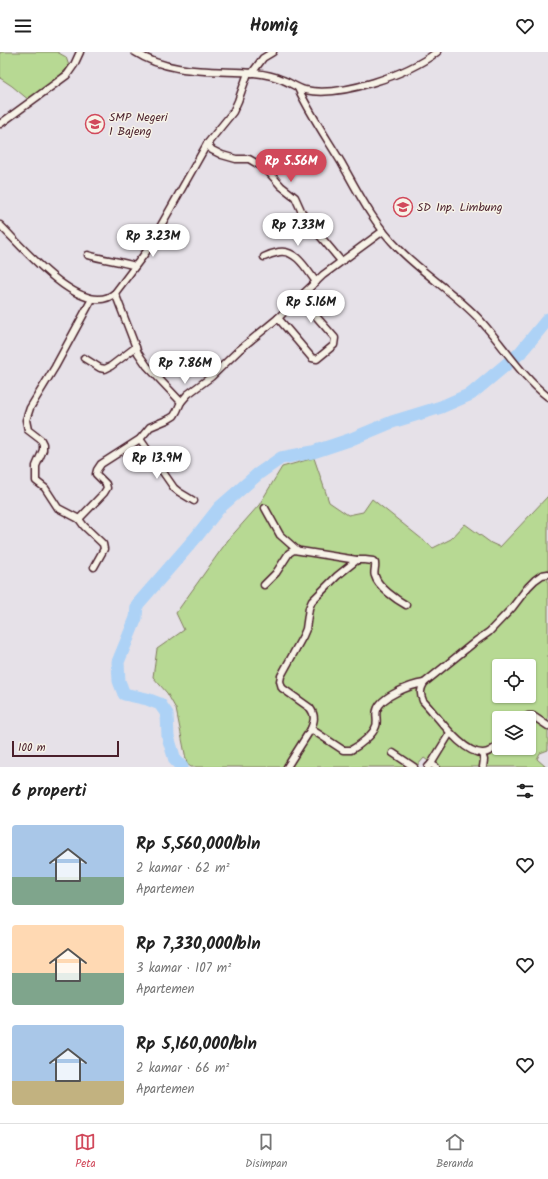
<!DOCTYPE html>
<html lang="id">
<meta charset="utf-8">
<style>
body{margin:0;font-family:Kalam,sans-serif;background:#f6f6f6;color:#222;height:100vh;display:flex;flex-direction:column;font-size:15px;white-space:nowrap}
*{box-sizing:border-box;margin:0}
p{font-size:13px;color:#767676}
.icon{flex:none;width:22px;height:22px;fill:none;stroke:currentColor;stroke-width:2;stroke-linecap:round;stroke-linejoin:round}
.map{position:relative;height:715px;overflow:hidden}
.details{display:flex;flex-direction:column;background:#fff;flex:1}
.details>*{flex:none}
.fabs{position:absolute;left:492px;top:607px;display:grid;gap:8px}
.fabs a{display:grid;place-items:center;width:44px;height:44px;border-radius:4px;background:#fff;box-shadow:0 1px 3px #0004;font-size:20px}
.scale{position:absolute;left:12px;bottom:10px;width:107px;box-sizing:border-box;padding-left:4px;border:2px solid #4a1f2b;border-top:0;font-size:11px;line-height:14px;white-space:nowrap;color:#4a1f2b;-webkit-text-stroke:3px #f7f3e8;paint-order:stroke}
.price{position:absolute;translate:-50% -34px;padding:0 9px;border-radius:14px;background:#fff;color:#222;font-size:13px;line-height:26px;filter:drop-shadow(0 1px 2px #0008)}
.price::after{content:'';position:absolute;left:50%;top:24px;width:12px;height:9px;margin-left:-6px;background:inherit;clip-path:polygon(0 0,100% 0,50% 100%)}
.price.selected{background:#d1495b;color:#fff}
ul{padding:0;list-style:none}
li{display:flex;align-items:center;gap:12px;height:100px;padding:0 12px}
li span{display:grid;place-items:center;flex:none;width:112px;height:80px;border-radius:4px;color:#555}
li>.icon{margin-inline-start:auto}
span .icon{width:48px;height:48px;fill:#fffc;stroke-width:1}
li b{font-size:17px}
h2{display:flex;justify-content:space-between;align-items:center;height:48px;padding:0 12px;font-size:17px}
header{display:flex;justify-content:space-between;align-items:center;height:52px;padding:0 12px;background:#fff;font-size:18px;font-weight:800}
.tabs{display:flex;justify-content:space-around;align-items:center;height:56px;border-top:1px solid #e0e0e0;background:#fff;font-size:11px;color:#767676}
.tabs a{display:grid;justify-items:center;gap:2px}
.tabs .selected{color:#d1495b}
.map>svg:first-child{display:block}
.green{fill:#b7d993;stroke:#807c5f;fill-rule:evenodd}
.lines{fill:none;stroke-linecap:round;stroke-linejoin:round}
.river{stroke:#add2f6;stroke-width:13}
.street-casing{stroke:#4a1f2b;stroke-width:9}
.street{stroke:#f7f3e8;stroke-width:6}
.labels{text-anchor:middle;stroke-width:3;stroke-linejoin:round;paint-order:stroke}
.poi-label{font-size:12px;fill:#4a1f2b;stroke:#f7f3e8;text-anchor:start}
</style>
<header><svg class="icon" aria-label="menu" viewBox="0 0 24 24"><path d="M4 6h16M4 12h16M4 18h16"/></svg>Homiq<svg class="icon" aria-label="heart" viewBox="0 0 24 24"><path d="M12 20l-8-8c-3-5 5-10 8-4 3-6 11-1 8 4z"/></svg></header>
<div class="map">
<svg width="548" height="715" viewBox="0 0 548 715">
<rect width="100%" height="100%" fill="#e6e1e8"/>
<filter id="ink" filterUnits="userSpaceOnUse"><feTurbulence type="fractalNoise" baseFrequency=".025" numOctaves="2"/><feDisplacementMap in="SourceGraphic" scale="8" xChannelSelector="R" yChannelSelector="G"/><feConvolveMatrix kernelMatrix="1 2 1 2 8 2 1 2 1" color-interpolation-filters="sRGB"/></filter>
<g filter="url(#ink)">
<g class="green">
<path d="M0,0h57l9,5 3,9 -23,23 -16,12 -18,-15 -12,-8z"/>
<path d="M314,406l15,44 19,13 15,-3 9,-13 61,49 18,-9 14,-15 26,19 9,4 48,-51v254l-8,3 -3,6 9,8h-109l-13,-9 -8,9h-225l-4,-3 -11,-55 -9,-16 -14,-16 4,-28 27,-19 -8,-17 52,-73 31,-35 23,-38zM499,614h30v30h-30zM499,666h30v30h-30z"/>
</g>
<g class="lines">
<path class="river" d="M182,715l-7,-7 -7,-23 -1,-23 -7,-10 -13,-5 -23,-5 -5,-13 -1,-19 18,-44 1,-13 60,-69 22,-28 39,-34 23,-16 32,-6 36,-12 43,-18 49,-15 30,-13 49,-41 28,-34"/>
<g class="street-casing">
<g id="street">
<path d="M135,0c35,23 79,18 119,21 10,1 20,3 29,7 8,3 14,8 22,10 36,8 103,-16 132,-38"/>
<path d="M252,21l11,-15 10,-6"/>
<path d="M298,36c12,26 28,49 43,74 17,30 32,61 57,86 25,26 57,45 82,72 23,25 41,56 68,77"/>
<path d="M0,72l67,-49 7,-10 6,-13"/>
<path d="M207,92l5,6 10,5 14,4h13l17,10 15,17 14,11 9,20 37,44"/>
<path d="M0,173c21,20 83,96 115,68l31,-41 61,-108 26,-32 5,-11 10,-28"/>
<path d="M88,203c16,5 32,6 47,11"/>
<path d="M264,205c4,-2 10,-4 15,-5 17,-3 28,18 37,30"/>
<path d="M115,241l23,60 9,13 34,36"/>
<path d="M278,266l34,40 5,1 17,-14 1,-7 -35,-40"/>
<path d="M84,306l16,10 5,1 6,-3 25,-19"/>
<path d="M140,387l34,49 5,4 15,9"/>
<path d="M265,456l15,27 17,15"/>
<path d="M79,467l-21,-11 -13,-20 -9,-7v-15l7,-16v-6l-2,-4 -13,-10 -2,-10 4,-12 25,-41 37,-68"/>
<path d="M94,515l10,-18 -1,-5 -19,-18 -5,-7 25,-26 3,-5 -1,-4 -10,-10 1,-4 4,-6 39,-25 10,-12 19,-8 5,-3 3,-5 4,-9 7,-8 23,-17 28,-27 39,-32 45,-43 60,-44"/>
<path d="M264,533l12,-12 13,-20 5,-3 63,10"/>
<path d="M525,666l3,-2h5l15,10"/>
<path d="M311,677c3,-8 5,-13 -1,-21l-28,-20 -2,-7 1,-5 22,-40 3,-7 3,-21 3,-7 25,-25 20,-16h8l8,1 2,2c1,5 -2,9 0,13 3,11 22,24 31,29"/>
<path d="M499,692c-4,4 -10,9 -16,9 -21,1 -46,-38 -60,-52 -3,-7 -3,-11 1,-18l52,-42 13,-9 23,-24 16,-21 7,-7 7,-5 6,-1"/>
<path d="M393,701l21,14"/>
<path d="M482,702l2,6 -1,7"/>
<path d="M431,712l19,-31"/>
<path d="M287,715l24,-38 32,21h8c9,-5 22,-15 25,-24 2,-5 -1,-11 1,-16 4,-14 34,-25 47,-27"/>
<path d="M428,715l3,-3 5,3"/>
</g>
</g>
<use href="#street" class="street"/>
</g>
</g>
<defs>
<g id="school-ring" transform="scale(1)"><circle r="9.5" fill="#f7f3e8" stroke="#d1495b" stroke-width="1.5"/><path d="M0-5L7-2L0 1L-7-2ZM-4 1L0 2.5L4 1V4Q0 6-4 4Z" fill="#d1495b"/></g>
</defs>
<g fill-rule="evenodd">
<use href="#school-ring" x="95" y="72"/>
<use href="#school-ring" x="403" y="155"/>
</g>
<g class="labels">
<g class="poi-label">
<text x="109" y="69">SMP Negeri<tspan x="109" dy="14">1 Bajeng</tspan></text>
<text x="417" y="159">SD Inp. Limbung</text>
</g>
</g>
</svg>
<div class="fabs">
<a><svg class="icon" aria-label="locate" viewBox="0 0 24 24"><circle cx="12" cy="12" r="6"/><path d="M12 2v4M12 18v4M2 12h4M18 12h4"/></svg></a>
<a><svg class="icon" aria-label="layers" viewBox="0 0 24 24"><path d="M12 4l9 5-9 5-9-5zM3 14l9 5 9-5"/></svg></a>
</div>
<div class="scale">100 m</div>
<b class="price selected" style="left:291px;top:131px">Rp 5.56M</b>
<b class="price" style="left:298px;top:195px">Rp 7.33M</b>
<b class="price" style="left:153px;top:206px">Rp 3.23M</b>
<b class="price" style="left:311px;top:272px">Rp 5.16M</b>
<b class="price" style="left:185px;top:333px">Rp 7.86M</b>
<b class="price" style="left:157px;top:428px">Rp 13.9M</b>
</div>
<section class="details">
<h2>6 properti<svg class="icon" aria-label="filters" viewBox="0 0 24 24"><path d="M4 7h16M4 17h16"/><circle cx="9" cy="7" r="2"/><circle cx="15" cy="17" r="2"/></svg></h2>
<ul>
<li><span style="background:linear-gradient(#a9c7e8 65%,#7fa58c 0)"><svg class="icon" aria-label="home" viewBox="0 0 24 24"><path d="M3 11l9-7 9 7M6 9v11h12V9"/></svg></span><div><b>Rp 5,560,000/bln</b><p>2 kamar · 62 m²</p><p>Apartemen</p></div><svg class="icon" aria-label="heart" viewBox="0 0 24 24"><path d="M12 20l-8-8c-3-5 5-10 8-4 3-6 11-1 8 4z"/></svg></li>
<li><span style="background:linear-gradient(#ffd9b3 60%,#7fa58c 0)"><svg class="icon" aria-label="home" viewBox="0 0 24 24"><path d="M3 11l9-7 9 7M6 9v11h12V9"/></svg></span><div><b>Rp 7,330,000/bln</b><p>3 kamar · 107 m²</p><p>Apartemen</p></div><svg class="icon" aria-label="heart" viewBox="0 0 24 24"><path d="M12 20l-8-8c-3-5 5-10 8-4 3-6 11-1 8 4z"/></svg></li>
<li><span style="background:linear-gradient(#a9c7e8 70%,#c2b280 0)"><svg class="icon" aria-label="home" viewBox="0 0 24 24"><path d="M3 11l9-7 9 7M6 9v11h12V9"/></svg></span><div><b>Rp 5,160,000/bln</b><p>2 kamar · 66 m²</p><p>Apartemen</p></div><svg class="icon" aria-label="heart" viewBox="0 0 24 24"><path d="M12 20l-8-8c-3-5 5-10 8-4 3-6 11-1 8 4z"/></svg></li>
</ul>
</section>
<nav class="tabs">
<a class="selected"><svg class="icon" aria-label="map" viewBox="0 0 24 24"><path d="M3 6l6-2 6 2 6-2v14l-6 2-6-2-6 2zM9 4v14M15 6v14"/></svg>Peta</a>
<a><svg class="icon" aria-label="saved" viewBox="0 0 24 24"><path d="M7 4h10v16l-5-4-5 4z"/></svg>Disimpan</a>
<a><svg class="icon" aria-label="home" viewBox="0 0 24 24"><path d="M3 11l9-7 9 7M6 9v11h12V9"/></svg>Beranda</a>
</nav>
